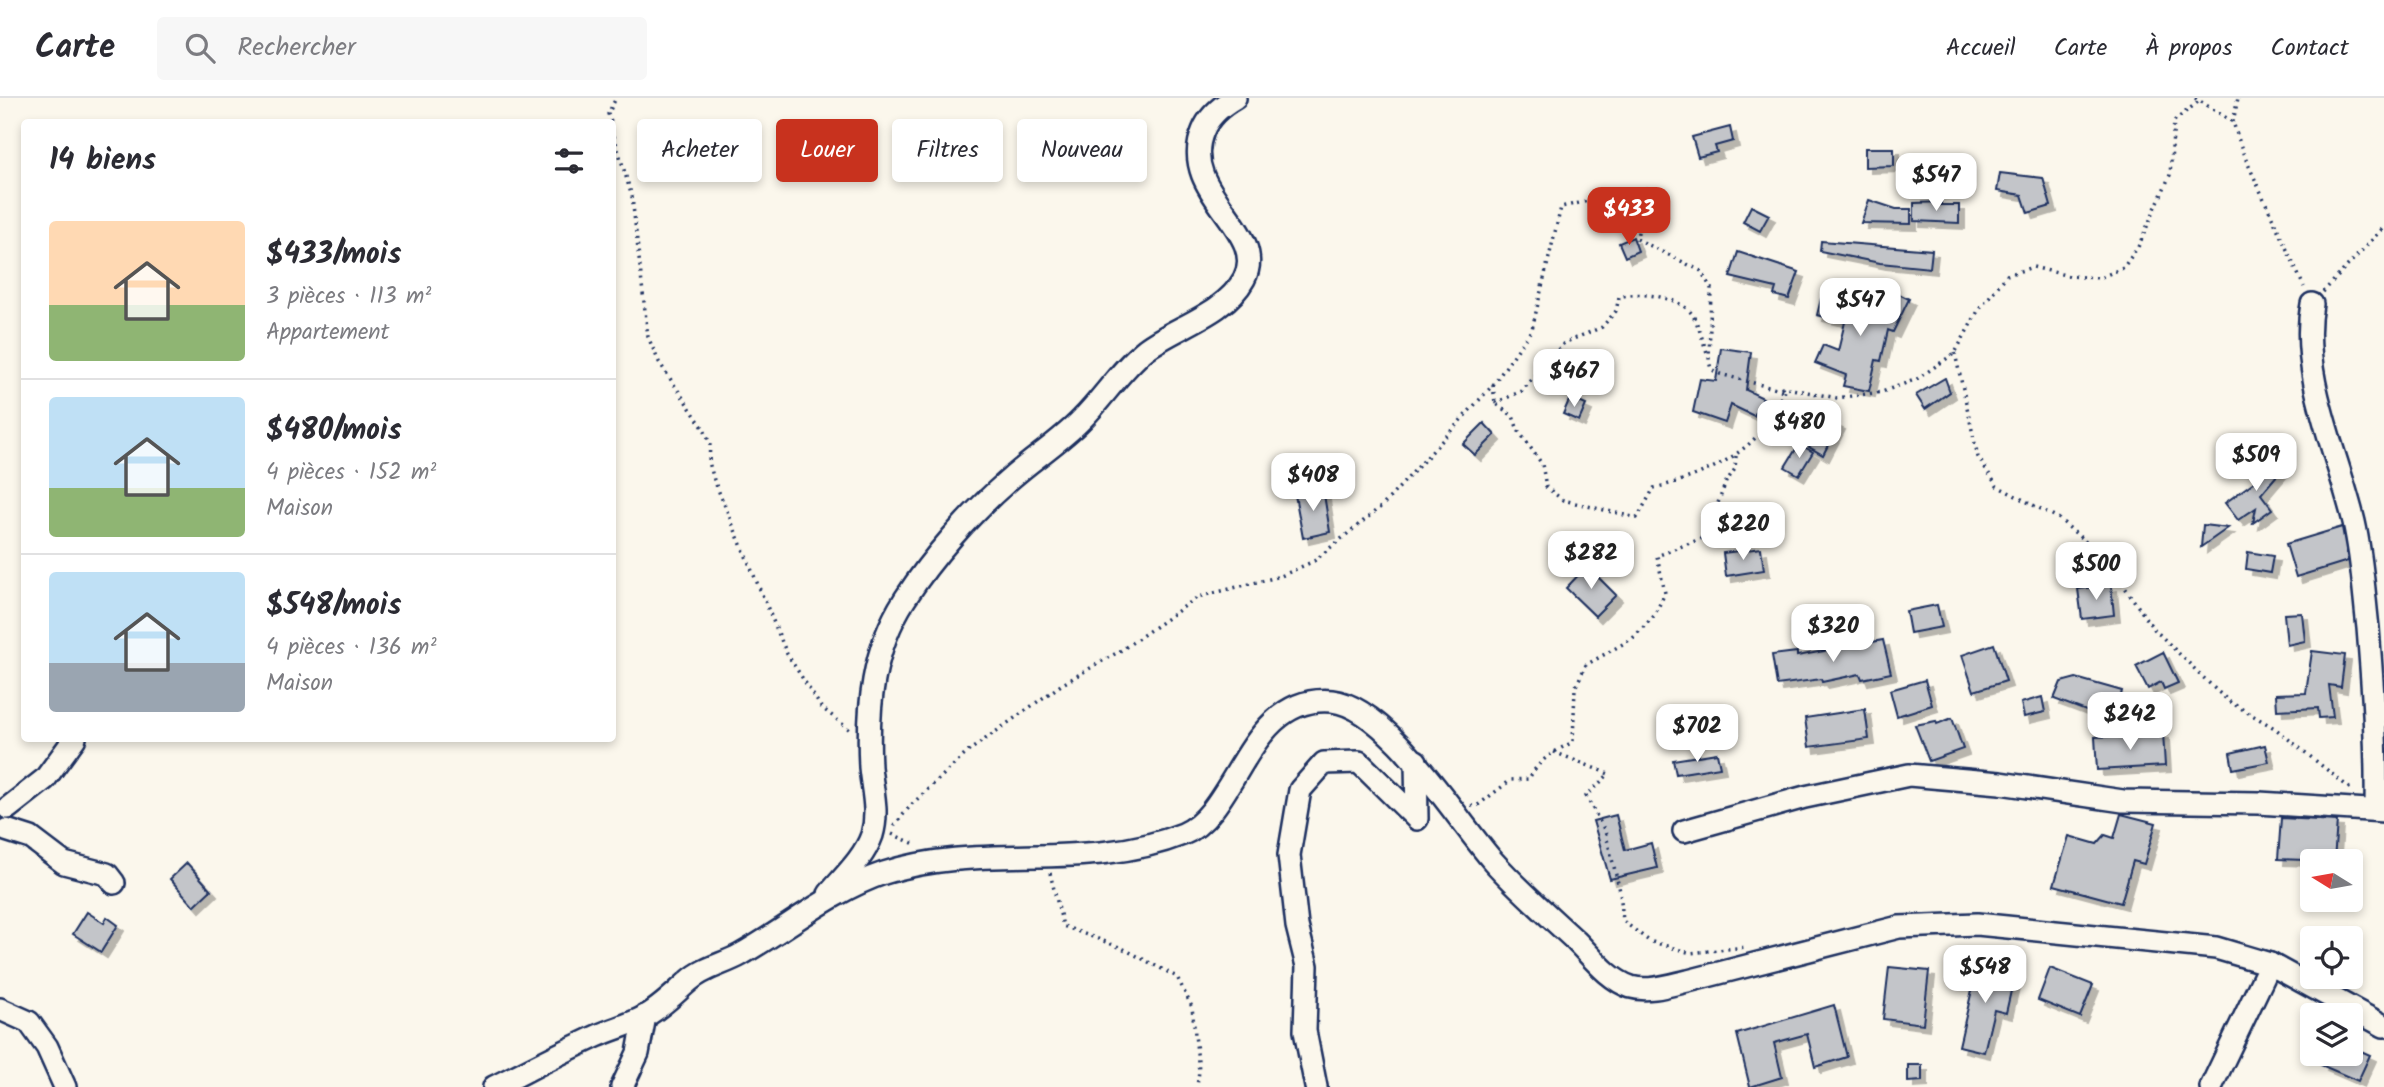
<!DOCTYPE html>
<html lang="fr">
<meta charset="utf-8">
<style>
body{margin:0;font-family:Kalam,sans-serif;background:#f7f7f7;color:#2b2b33;height:100vh;display:flex;flex-direction:column;font-size:26px;white-space:nowrap}
*{box-sizing:border-box;margin:0}
p{font-size:23px;color:#7c7c81}
.icon{flex:none;width:38px;height:38px;fill:none;stroke:currentColor;stroke-width:2;stroke-linecap:round;stroke-linejoin:round}
.map{position:relative;flex:1;overflow:hidden}
.panel{position:absolute;left:21px;top:21px;width:595px;height:623px;display:flex;flex-direction:column;background:#fff;border-radius:7px;box-shadow:0 4px 10px #0003}
.panel>*{flex:none}
.banner{position:absolute;left:637px;top:21px;width:665px;height:63px;display:flex;gap:14px}
.needle{width:46px;rotate:281deg}
.buttons{position:absolute;left:2300px;top:751px;display:grid;gap:14px}
.buttons a{display:grid;place-items:center;width:63px;height:63px;border-radius:7px;background:#fff;box-shadow:0 4px 10px #0003;font-size:35px}
.price{position:absolute;translate:-50% -60px;padding:0 16px;border-radius:14px;background:#fff;color:#222;font-size:23px;line-height:46px;filter:drop-shadow(0 2px 4px #0008)}
.price::after{content:'';position:absolute;left:50%;top:42px;width:21px;height:16px;margin-left:-10px;background:inherit;clip-path:polygon(0 0,100% 0,50% 100%)}
.price.on{background:#c8321e;color:#fff}
ul{padding:0;list-style:none}
li{display:flex;align-items:center;gap:21px;height:175px;padding:0 28px}
li+li{border-top:2px solid #e1e1e2}
li span{display:grid;place-items:center;flex:none;width:196px;height:140px;border-radius:7px;color:#555}
li>.icon{margin-inline-start:auto}
span .icon{width:84px;height:84px;fill:#fffc;stroke-width:1}
li b{font-size:30px}
h2{display:flex;justify-content:space-between;align-items:center;height:84px;padding:0 28px;font-size:30px}
.pill{padding:0 24px;border-radius:7px;background:#fff;box-shadow:0 4px 10px #0003;font-size:24px;line-height:63px}
.pill.on{background:#c8321e;color:#fff}
header{display:flex;align-items:center;gap:42px;box-sizing:border-box;height:98px;padding:0 35px;background:#fff;border-bottom:2px solid #e1e1e2}
header strong{font-size:33px}
nav{display:flex;gap:38px;margin-inline-start:auto;font-size:24px}
.search{width:490px;height:63px;background:#f7f7f7;display:flex;align-items:center;gap:18px;box-sizing:border-box;padding:0 24px;border-radius:7px;color:#7c7c81;font-size:26px}
.map>svg:first-child{display:block}
.building{fill:#c3c5c9;stroke:#1b2f5e;stroke-width:2;filter:url(#shadow)}
.lines{fill:none;stroke-linecap:round;stroke-linejoin:round}
.minor-casing{stroke:#1b2f5e;stroke-width:26}
.path{stroke:#1b2f5e;stroke-width:3.5;stroke-dasharray:2 5;stroke-linecap:butt}
.minor{stroke:#fbf7ec;stroke-width:21}
</style>
<header>
<strong>Carte</strong>
<div class="search"><svg class="icon" aria-label="search" viewBox="0 0 24 24"><circle cx="10" cy="10" r="6"/><path d="M15 15l6 6"/></svg>Rechercher</div>
<nav><a>Accueil</a><a>Carte</a><a>À propos</a><a>Contact</a></nav>
</header>
<div class="map">
<svg width="2384" height="989" viewBox="0 0 2384 989">
<defs>
<filter id="shadow"><feDropShadow dx="6" dy="6" stdDeviation="0" flood-color="#0004"/></filter>
</defs>
<rect width="100%" height="100%" fill="#fbf7ec"/>
<filter id="ink" filterUnits="userSpaceOnUse"><feTurbulence type="fractalNoise" baseFrequency=".0143" numOctaves="2"/><feDisplacementMap in="SourceGraphic" scale="14" xChannelSelector="R" yChannelSelector="G"/><feConvolveMatrix kernelMatrix="1 2 1 2 8 2 1 2 1" color-interpolation-filters="sRGB"/></filter>
<g filter="url(#ink)">
<g class="building">
<path d="M1730,29l3,14 -18,5 2,6 -19,5 -6,-20z"/>
<path d="M1865,50h29v18l-29,1z"/>
<path d="M2000,75l43,5 8,28 -23,7 -6,-18 -25,-4z"/>
<path d="M1869,102l27,9h15v15l-50,-1z"/>
<path d="M1941,104v3h18v18l-45,-2v-18z"/>
<path d="M1751,108l18,9 -9,16 -17,-9z"/>
<path d="M1633,139l5,14 -13,6 -6,-14z"/>
<path d="M1821,143l111,9 -2,18 -50,-5 -60,-12z"/>
<path d="M1738,154l61,20 -10,27 -15,-4 2,-7 -46,-11z"/>
<path d="M1893,193l16,8 -16,33 -5,-2 -7,31 -5,-1 -7,31 -26,-5 3,-11 -31,-12 8,-18 15,6 7,-29 -28,-7 4,-16 29,7 1,-4 34,6z"/>
<path d="M1721,250l30,4 -5,38 17,8 -9,18 -23,-11 -6,18 -32,-11 7,-33 16,2z"/>
<path d="M1945,280l5,14 -25,17 -9,-14z"/>
<path d="M1570,300l16,7 -7,16 -16,-7z"/>
<path d="M1823,319l16,7 -16,31 -14,-8z"/>
<path d="M1484,325l11,12 -20,20 -12,-11z"/>
<path d="M1799,346l14,8 -14,23 -14,-8z"/>
<path d="M2271,358l13,11 -23,27 11,15 -19,14 3,-15 -18,12 -13,-17 33,-24 -4,-3z"/>
<path d="M1323,390l7,44 -27,6 -8,-43z"/>
<path d="M2203,427l25,3 -27,19z"/>
<path d="M2342,429l6,34 -52,16 -10,-33z"/>
<path d="M1761,450l3,22 -38,6 -3,-23z"/>
<path d="M2248,454l25,4 -3,17 -24,-4z"/>
<path d="M1587,468l29,29 -21,21 -29,-28z"/>
<path d="M2111,487l3,30 -32,4 -4,-30z"/>
<path d="M1937,507l5,22 -32,6 -4,-22z"/>
<path d="M2302,515l3,28 -18,4 -3,-31z"/>
<path d="M1883,542l8,33 -29,6 -2,-5 -38,8 -1,-3 -44,6 -5,-30 25,-3v4z"/>
<path d="M1994,546l12,37 -32,10 -12,-36z"/>
<path d="M2312,553l33,4 -4,32 -12,-2 4,32 -14,1 -1,-10 -41,2 -1,-16 30,-1z"/>
<path d="M2163,554l15,31 -14,6 -3,-7 -13,7 -12,-23z"/>
<path d="M2076,580l46,13 -3,13 -21,-5 -4,15 -40,-15 7,-17z"/>
<path d="M1925,582l7,25 -35,11 -7,-26z"/>
<path d="M2042,599l3,15 -21,5 -3,-14z"/>
<path d="M1865,611l4,30 -60,8 -4,-29z"/>
<path d="M1952,620l11,31 -34,12 -14,-36 21,-4 1,3z"/>
<path d="M2163,635l2,33 -68,4 -2,-33z"/>
<path d="M2265,647l4,17 -36,7 -3,-16z"/>
<path d="M1717,655l3,14 -44,7 -3,-14z"/>
<path d="M2121,716l35,9 -12,41 -11,-3 -12,42 -67,-18 15,-49 28,8 8,-9 9,3z"/>
<path d="M1616,717l9,35 26,-7 6,25 -47,11 -17,-58z"/>
<path d="M2281,720l56,3 -3,40 -56,-2z"/>
<path d="M187,765l24,27 -17,16 -24,-27z"/>
<path d="M87,814l17,11 3,-6 11,8 -17,27 -28,-18z"/>
<path d="M1978,866l37,9 -9,40 -12,-3 -10,42 -25,-6z"/>
<path d="M1889,869l40,4 -6,53 -40,-5z"/>
<path d="M2050,870l43,17 -13,32 -42,-17z"/>
<path d="M1834,907l13,52 -32,10 -8,-33 -33,9 8,34 -32,10 -13,-53z"/>
<path d="M2350,948l20,9 -12,26 -37,-16 5,-11h24z"/>
<path d="M1908,967h14v16l-14,1z"/>
</g>
<g class="lines">
<g class="minor-casing">
<g id="minor">
<path d="M2312,206c-13,70 26,150 42,218 8,35 10,71 14,106 5,63 9,119 8,181"/>
<path d="M8,710l37,-29 30,-41"/>
<path d="M6,732l25,8 33,25 43,11 7,9"/>
<path d="M1684,733l121,-34 104,-22 91,8 123,18 136,2 125,8"/>
<path d="M829,796c15,-18 35,-36 43,-59 7,-23 0,-46 -2,-68 -3,-59 2,-117 35,-168 27,-42 66,-86 104,-119 23,-21 51,-38 73,-61 22,-22 39,-50 64,-70 31,-23 79,-35 98,-70 26,-49 -67,-86 -41,-148 6,-15 18,-25 32,-33"/>
<path d="M0,911l29,13 18,25 18,40"/>
<path d="M494,989c34,-17 68,-35 103,-51 15,-7 32,-11 47,-19 17,-9 31,-24 45,-36 14,-13 35,-17 51,-26 48,-27 91,-64 144,-82 99,-32 201,0 299,-39 55,-22 65,-141 149,-133 56,6 124,118 161,160 25,28 55,54 83,80 16,16 33,39 55,46 18,5 39,-2 57,-6l211,-54 78,-3 239,24 54,16 114,62"/>
<path d="M622,989l16,-34 7,-37"/>
<path d="M1316,989l-11,-56 2,-65 -10,-40 -8,-71 11,-65 24,-27 35,-1 58,57 -1,-58"/>
<path d="M2211,989l59,-123"/>
</g>
</g>
<g class="path">
<path d="M2195,0l38,24 10,31 61,134"/>
<path d="M611,24l-3,-8 8,-16"/>
<path d="M2233,24l5,-24"/>
<path d="M612,31l20,68 16,140 11,25 45,67 6,15 -1,18 5,18 73,174 34,53 29,23"/>
<path d="M2323,194l61,-65"/>
<path d="M1955,255l23,104 19,29 61,32 30,26 36,42 28,41 64,63 14,12 46,27 76,61"/>
<path d="M1493,287l2,18 18,13 5,14 24,34 4,23 17,13 74,18 17,-30c38,-9 79,-25 105,-54 11,-12 18,-29 25,-43"/>
<path d="M1495,305l27,-12 42,-48 38,-16 14,-16 3,-14c19,-6 60,-1 73,17 7,11 11,29 16,41"/>
<path d="M1554,654l55,22 -23,22 19,35 15,60 3,30 26,20 42,12 54,-6"/>
<path d="M1471,708l7,-1 33,-25 18,-1c9,-19 26,-28 44,-37l2,-54 11,-23 47,-27 21,-22 11,-23 -8,-37 48,-19 21,-55 9,-13 1,-13"/>
<path d="M894,728l17,-21 59,-55 91,-65 59,-34 78,-54 83,-21 33,-15 69,-56 110,-120 39,-56 29,-122 88,-19c-2,19 -10,31 -12,51l64,32 10,17 -2,73 2,8 9,5 64,17 -2,-4 55,11 45,-6 35,-13 38,-26 23,-42 29,-36 26,-8 36,9 30,2 24,-10 15,-21 32,-72 4,-54 24,-19"/>
<path d="M892,736l25,11"/>
<path d="M1050,775l13,53 59,22 55,29 15,30 7,64 -2,16"/>
</g>
<use href="#minor" class="minor"/>
</g>
</g>
</svg>
<div class="buttons">
<a><svg class="needle" viewBox="-14 -14 28 28"><path d="M0-13l5 13h-10z" fill="#e53935"/><path d="M0 13l5-13h-10z" fill="#7c7c81"/></svg></a>
<a><svg class="icon" aria-label="locate" viewBox="0 0 24 24"><circle cx="12" cy="12" r="6"/><path d="M12 2v4M12 18v4M2 12h4M18 12h4"/></svg></a>
<a><svg class="icon" aria-label="layers" viewBox="0 0 24 24"><path d="M12 4l9 5-9 5-9-5zM3 14l9 5 9-5"/></svg></a>
</div>
<b class="price" style="left:1936px;top:115px">$547</b>
<b class="price on" style="left:1629px;top:149px">$433</b>
<b class="price" style="left:1860px;top:240px">$547</b>
<b class="price" style="left:1574px;top:311px">$467</b>
<b class="price" style="left:1799px;top:362px">$480</b>
<b class="price" style="left:2256px;top:395px">$509</b>
<b class="price" style="left:1313px;top:415px">$408</b>
<b class="price" style="left:1743px;top:464px">$220</b>
<b class="price" style="left:1591px;top:493px">$282</b>
<b class="price" style="left:2096px;top:504px">$500</b>
<b class="price" style="left:1833px;top:566px">$320</b>
<b class="price" style="left:2130px;top:654px">$242</b>
<b class="price" style="left:1697px;top:666px">$702</b>
<b class="price" style="left:1985px;top:907px">$548</b>
<div class="banner">
<a class="pill">Acheter</a>
<a class="pill on">Louer</a>
<a class="pill">Filtres</a>
<a class="pill">Nouveau</a>
</div>
<section class="panel">
<h2>14 biens<svg class="icon" aria-label="filters" viewBox="0 0 24 24"><path d="M4 7h16M4 17h16"/><circle cx="9" cy="7" r="2"/><circle cx="15" cy="17" r="2"/></svg></h2>
<ul>
<li><span style="background:linear-gradient(#ffd9b3 60%,#8fb573 0)"><svg class="icon" aria-label="home" viewBox="0 0 24 24"><path d="M3 11l9-7 9 7M6 9v11h12V9"/></svg></span><div><b>$433/mois</b><p>3 pièces · 113 m²</p><p>Appartement</p></div></li>
<li><span style="background:linear-gradient(#bfe0f5 65%,#8fb573 0)"><svg class="icon" aria-label="home" viewBox="0 0 24 24"><path d="M3 11l9-7 9 7M6 9v11h12V9"/></svg></span><div><b>$480/mois</b><p>4 pièces · 152 m²</p><p>Maison</p></div></li>
<li><span style="background:linear-gradient(#bfe0f5 65%,#9aa5b1 0)"><svg class="icon" aria-label="home" viewBox="0 0 24 24"><path d="M3 11l9-7 9 7M6 9v11h12V9"/></svg></span><div><b>$548/mois</b><p>4 pièces · 136 m²</p><p>Maison</p></div></li>
</ul>
</section>
</div>
